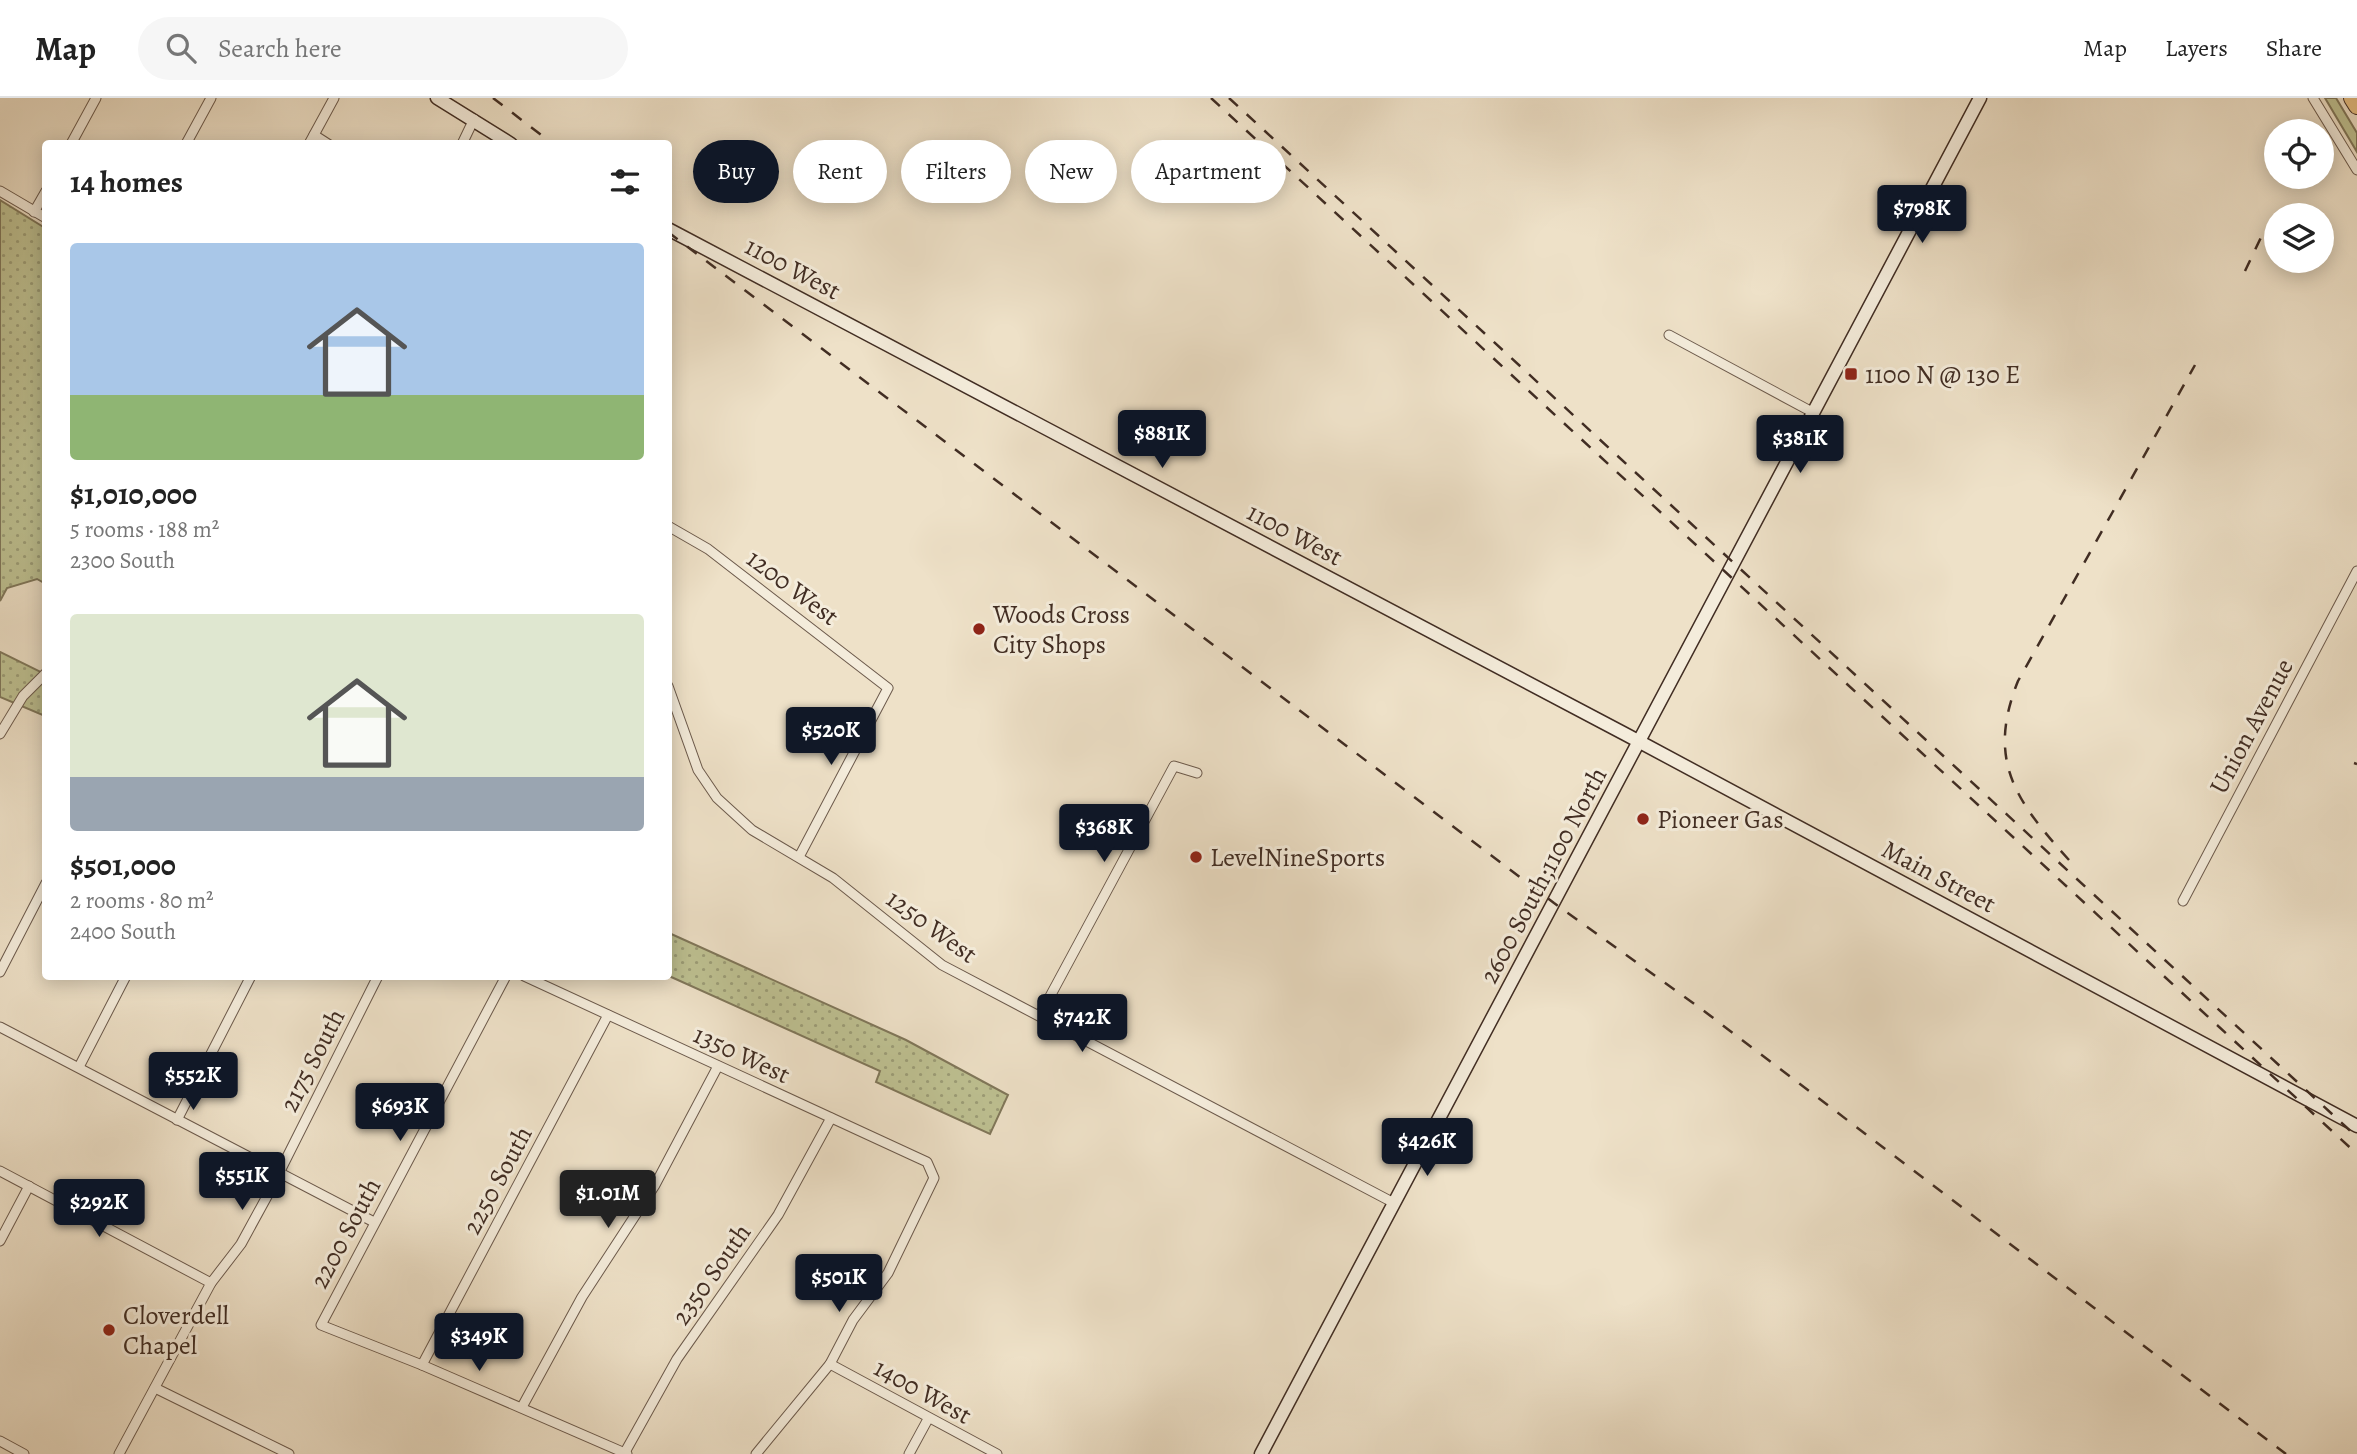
<!DOCTYPE html>
<meta charset="utf-8">
<style>
body{margin:0;font-family:Alegreya,serif;background:#f6f6f6;color:#222;height:100vh;display:flex;flex-direction:column;font-size:26px;white-space:nowrap}
*{box-sizing:border-box;margin:0}
p{font-size:23px;color:#767676}
.icon{flex:none;width:38px;height:38px;fill:none;stroke:currentColor;stroke-width:2;stroke-linecap:round;stroke-linejoin:round}
.map{position:relative;flex:1;overflow:hidden}
.side{position:absolute;left:42px;top:42px;width:630px;height:840px;display:flex;flex-direction:column;background:#fff;border-radius:7px;box-shadow:0 4px 18px #0003}
.side>*{flex:none}
.banner{position:absolute;left:693px;top:42px;width:665px;height:63px;display:flex;gap:14px}
.buttons{position:absolute;left:2264px;top:21px;display:grid;gap:14px}
.buttons a{display:grid;place-items:center;width:70px;height:70px;border-radius:50%;background:#fff;box-shadow:0 4px 18px #0003;font-size:35px}
.price{position:absolute;translate:-50% -60px;padding:0 16px;border-radius:7px;background:#111827;color:#fff;font-size:23px;line-height:46px;filter:drop-shadow(0 2px 4px #0008)}
.price::after{content:'';position:absolute;left:50%;top:42px;width:21px;height:16px;margin-left:-10px;background:inherit;clip-path:polygon(0 0,100% 0,50% 100%)}
.price.on{background:#222;color:#fff}
ul{padding:0;list-style:none}
li{display:grid;align-content:center;gap:14px;height:371px;padding:0 28px}
li span{display:grid;place-items:center;height:217px;border-radius:7px;color:#555}
li>.icon{margin-inline-start:auto}
span .icon{width:126px;height:126px;fill:#fffc;stroke-width:1}
li b{font-size:30px}
h2{display:flex;justify-content:space-between;align-items:center;height:84px;padding:0 28px;font-size:30px}
.pill{padding:0 24px;border-radius:32px;background:#fff;box-shadow:0 4px 18px #0003;font-size:24px;line-height:63px}
.pill.on{background:#111827;color:#fff}
header{display:flex;align-items:center;gap:42px;box-sizing:border-box;height:98px;padding:0 35px;background:#fff;border-bottom:2px solid #e0e0e0}
header strong{font-size:33px}
nav{display:flex;gap:38px;margin-inline-start:auto;font-size:24px}
.search{width:490px;height:63px;background:#f6f6f6;display:flex;align-items:center;gap:18px;box-sizing:border-box;padding:0 24px;border-radius:38px;color:#767676;font-size:26px}
.map>svg:first-child{display:block}
.grass{fill:#bec192;stroke:#80775a;stroke-width:2}
.park{fill:url(#park-dots);stroke:#80775a;stroke-width:2}
.lines{fill:none;stroke-linecap:round;stroke-linejoin:round}
.street-casing{stroke:#6c5a4c;stroke-width:11}
.secondary-casing{stroke:#412d23;stroke-width:15}
.highway-casing{stroke:#412d23;stroke-width:18}
.street{stroke:#f4ecdb;stroke-width:9}
.secondary{stroke:#f4ecdb;stroke-width:12}
.highway{stroke:#e7c084;stroke-width:16}
.rail{stroke:#412d23;stroke-width:2.5;stroke-dasharray:12 12;stroke-linecap:butt}
.poi-dot{fill:#8f2418;stroke:#f4ecdb;stroke-width:2.5}
.labels{text-anchor:middle;stroke-width:6;stroke-linejoin:round;paint-order:stroke}
.street-label{font-size:26px;fill:#412d23;stroke:#f4ecdb}
.poi-label{font-size:26px;fill:#412d23;stroke:#f4ecdb;text-anchor:start}
</style>
<header>
<strong>Map</strong>
<div class="search"><svg class="icon" aria-label="search" viewBox="0 0 24 24"><circle cx="10" cy="10" r="6"/><path d="M15 15l6 6"/></svg>Search here</div>
<nav><a>Map</a><a>Layers</a><a>Share</a></nav>
</header>
<div class="map">
<svg width="2357" height="1356" viewBox="0 0 2357 1356">
<defs>
<pattern id="park-dots" width="8" height="8" patternUnits="userSpaceOnUse" patternTransform="scale(1.75)"><rect width="8" height="8" fill="#bec192"/><path d="M2 2h.1M6 6h.1" fill="none" stroke="#9c9d77" stroke-width="1.8" stroke-linecap="round"/></pattern>
</defs>
<rect width="100%" height="100%" fill="#eee1c8"/>
<filter id="stains"><feTurbulence type="fractalNoise" baseFrequency=".00286" numOctaves="4"/><feColorMatrix values="0 0 0 0 .2 0 0 0 0 .09 0 0 0 0 .02 0 0 0 .5 -.17"/></filter>
<radialGradient id="worn" r=".72"><stop offset=".6" stop-color="#630" stop-opacity="0"/><stop offset="1" stop-color="#630" stop-opacity=".3"/></radialGradient>
<path class="grass" d="M2325,0h11l21,35v19z"/>
<g class="park">
<path d="M0,102l45,28 1,356 -9,-5 -30,9 -7,13z"/>
<path d="M0,554l45,22v42l-45,-19z"/>
<path d="M669,835l237,107 102,55 -18,39 -114,-52 4,-11 -211,-95z"/>
</g>
<g class="lines">
<g class="street-casing">
<g id="street">
<path d="M2313,0l44,72"/>
<path d="M314,37l14,9"/>
<path d="M71,46l25,-46"/>
<path d="M186,46l25,-46"/>
<path d="M309,46l25,-46"/>
<path d="M462,46l12,-25"/>
<path d="M0,93l46,27"/>
<path d="M34,114l12,-21"/>
<path d="M1669,237l145,78"/>
<path d="M668,428l40,23 180,139 -89,169"/>
<path d="M668,588l30,84 19,28 35,32 81,48 109,87 452,238"/>
<path d="M0,636l23,-38 23,-23"/>
<path d="M2183,803l174,-330"/>
<path d="M0,874l46,-89"/>
<path d="M506,878l-185,349 101,40 205,89"/>
<path d="M524,878l403,186 7,16 -46,95 -35,47 -23,44 -74,90"/>
<path d="M1040,917l134,-249 23,7"/>
<path d="M0,929l374,195"/>
<path d="M79,969l47,-91"/>
<path d="M177,1022l74,-144"/>
<path d="M0,1073l211,112"/>
<path d="M0,1143l29,-55"/>
<path d="M830,1266l167,90"/>
<path d="M422,1267l186,-350"/>
<path d="M155,1290l134,66"/>
<path d="M522,1309l60,-110 73,-112 63,-119"/>
<path d="M0,1343l24,13"/>
<path d="M119,1356l92,-171 30,-39 30,-55 107,-213"/>
<path d="M624,1356l53,-95 101,-144 53,-97"/>
<path d="M909,1356l19,-35"/>
</g>
</g>
<g class="secondary-casing">
<g id="secondary">
<path d="M437,0l74,46"/>
<path d="M668,131l957,505 732,392"/>
<path d="M1261,1356l719,-1356"/>
</g>
</g>
<g class="highway-casing">
<path id="highway" d="M2352,0l5,8"/>
</g>
<use href="#street" class="street"/>
<use href="#secondary" class="secondary"/>
<use href="#highway" class="highway"/>
<g class="rail">
<path d="M493,0l60,46"/>
<path d="M1211,0l1146,1056"/>
<path d="M1229,0l1128,1039"/>
<path d="M668,134l886,671 150,108 582,443"/>
<path d="M2245,173l20,-42"/>
<path d="M2354,665l3,1"/>
<path d="M2069,762c-53,-59 -83,-99 -51,-179l177,-316"/>
</g>
</g>
<g class="poi-dot">
<rect x="1844" y="269" width="14" height="14" rx="3.5"/>
<circle cx="979" cy="531" r="7"/>
<circle cx="1643" cy="721" r="7"/>
<circle cx="1196" cy="759" r="7"/>
<circle cx="109" cy="1232" r="7"/>
</g>
<g class="labels">
<g class="street-label">
<text transform="translate(793 170) rotate(28)" y="9">1100 West</text>
<text transform="translate(1295 436) rotate(28)" y="9">1100 West</text>
<text transform="translate(793 489) rotate(37)" y="9">1200 West</text>
<text transform="translate(2251 628) rotate(-62)" y="9">Union Avenue</text>
<text transform="translate(1543 777) rotate(-62)" y="9">2600 South;1100 North</text>
<text transform="translate(1939 778) rotate(28)" y="9">Main Street</text>
<text transform="translate(932 828) rotate(36)" y="9">1250 West</text>
<text transform="translate(742 956) rotate(25)" y="9">1350 West</text>
<text transform="translate(312 962) rotate(-63)" y="9">2175 South</text>
<text transform="translate(497 1082) rotate(-62)" y="9">2250 South</text>
<text transform="translate(345 1135) rotate(-62)" y="9">2200 South</text>
<text transform="translate(711 1176) rotate(-55)" y="9">2350 South</text>
<text transform="translate(923 1293) rotate(29)" y="9">1400 West</text>
</g>
<g class="poi-label">
<text x="1865" y="285">1100 N @ 130 E</text>
<text x="993" y="525">Woods Cross<tspan x="993" dy="30">City Shops</tspan></text>
<text x="1657" y="730">Pioneer Gas</text>
<text x="1210" y="768">LevelNineSports</text>
<text x="123" y="1226">Cloverdell<tspan x="123" dy="30">Chapel</tspan></text>
</g>
</g>
<rect width="100%" height="100%" filter="url(#stains)"/>
<rect width="100%" height="100%" fill="url(#worn)"/>
</svg>
<div class="buttons">
<a><svg class="icon" aria-label="locate" viewBox="0 0 24 24"><circle cx="12" cy="12" r="6"/><path d="M12 2v4M12 18v4M2 12h4M18 12h4"/></svg></a>
<a><svg class="icon" aria-label="layers" viewBox="0 0 24 24"><path d="M12 4l9 5-9 5-9-5zM3 14l9 5 9-5"/></svg></a>
</div>
<b class="price" style="left:1922px;top:147px">$798K</b>
<b class="price" style="left:1162px;top:372px">$881K</b>
<b class="price" style="left:1800px;top:377px">$381K</b>
<b class="price" style="left:831px;top:669px">$520K</b>
<b class="price" style="left:1104px;top:766px">$368K</b>
<b class="price" style="left:1082px;top:956px">$742K</b>
<b class="price" style="left:193px;top:1014px">$552K</b>
<b class="price" style="left:400px;top:1045px">$693K</b>
<b class="price" style="left:1427px;top:1080px">$426K</b>
<b class="price" style="left:242px;top:1114px">$551K</b>
<b class="price on" style="left:608px;top:1132px">$1.01M</b>
<b class="price" style="left:99px;top:1141px">$292K</b>
<b class="price" style="left:839px;top:1216px">$501K</b>
<b class="price" style="left:479px;top:1275px">$349K</b>
<div class="banner">
<a class="pill on">Buy</a>
<a class="pill">Rent</a>
<a class="pill">Filters</a>
<a class="pill">New</a>
<a class="pill">Apartment</a>
</div>
<section class="side">
<h2>14 homes<svg class="icon" aria-label="filters" viewBox="0 0 24 24"><path d="M4 7h16M4 17h16"/><circle cx="9" cy="7" r="2"/><circle cx="15" cy="17" r="2"/></svg></h2>
<ul>
<li><span style="background:linear-gradient(#a9c7e8 70%,#8fb573 0)"><svg class="icon" aria-label="home" viewBox="0 0 24 24"><path d="M3 11l9-7 9 7M6 9v11h12V9"/></svg></span><div><b>$1,010,000</b><p>5 rooms · 188 m²</p><p>2300 South</p></div></li>
<li><span style="background:linear-gradient(#dfe7d0 75%,#9aa5b1 0)"><svg class="icon" aria-label="home" viewBox="0 0 24 24"><path d="M3 11l9-7 9 7M6 9v11h12V9"/></svg></span><div><b>$501,000</b><p>2 rooms · 80 m²</p><p>2400 South</p></div></li>
</ul>
</section>
</div>
